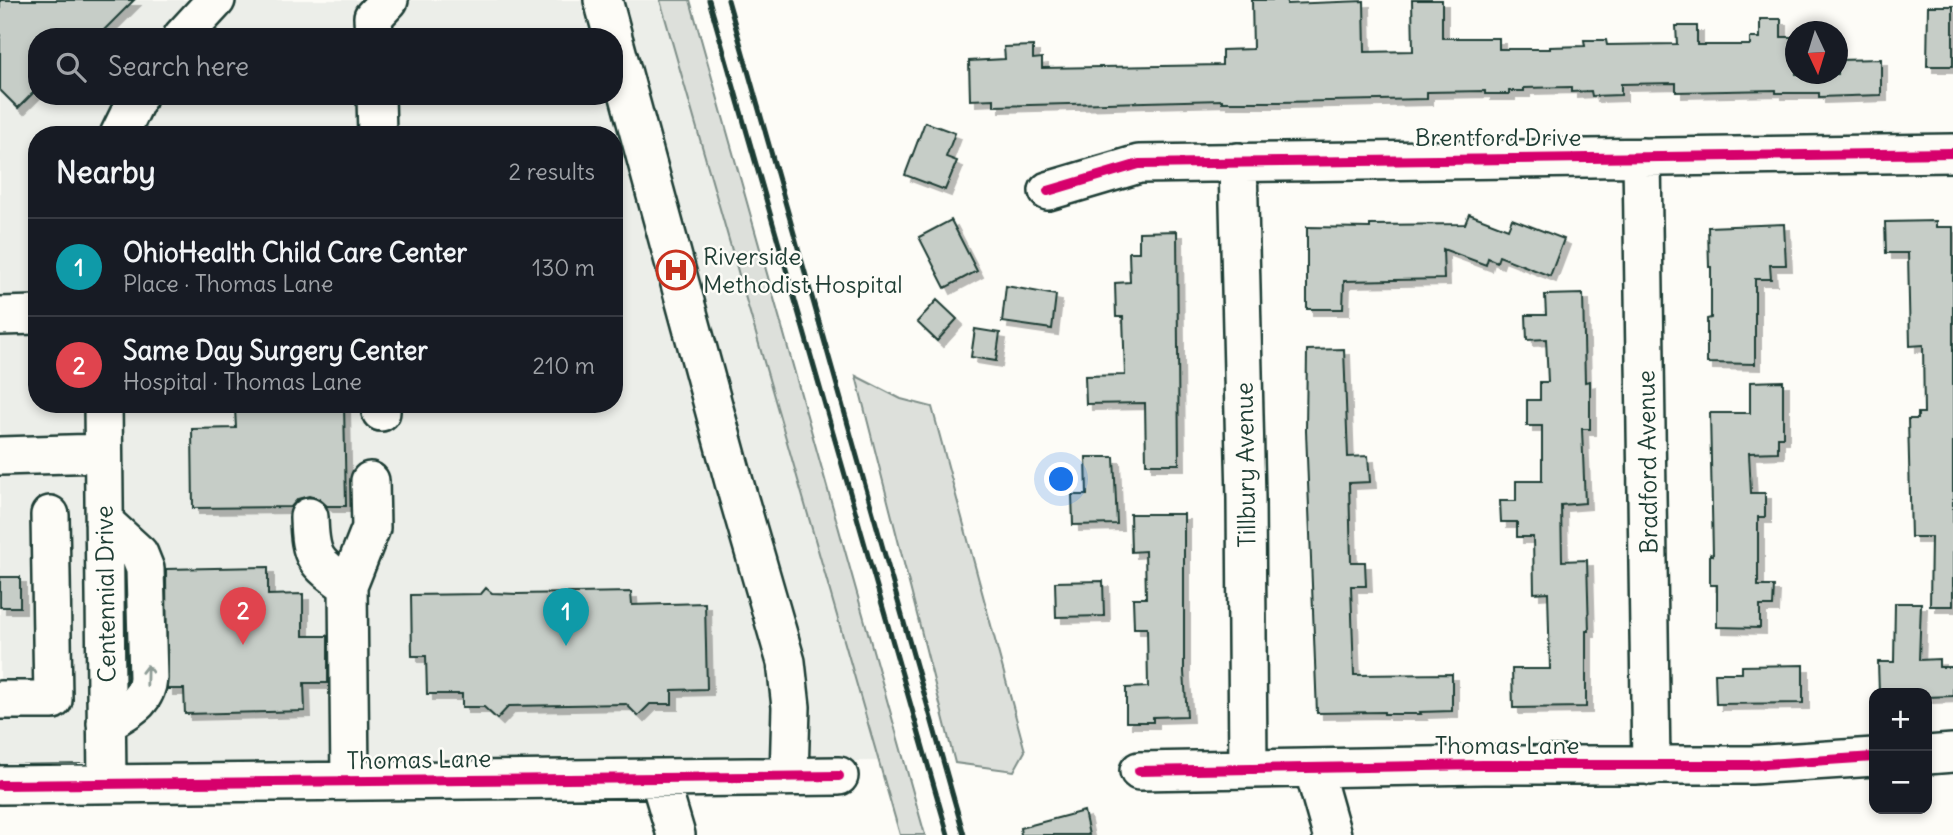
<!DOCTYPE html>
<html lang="en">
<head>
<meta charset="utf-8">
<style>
  :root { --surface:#171b24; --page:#20242c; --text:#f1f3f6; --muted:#9ea1a6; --line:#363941; --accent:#ea580c }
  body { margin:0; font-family:Delius,sans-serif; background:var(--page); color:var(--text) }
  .controls { position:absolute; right:21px; bottom:21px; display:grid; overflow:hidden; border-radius:14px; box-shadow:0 4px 10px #0003 }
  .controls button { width:63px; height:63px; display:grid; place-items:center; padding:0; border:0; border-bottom:2px solid var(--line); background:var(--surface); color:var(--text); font:35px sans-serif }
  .compass { position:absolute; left:1785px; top:21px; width:63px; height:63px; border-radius:50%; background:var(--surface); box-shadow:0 4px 10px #0003; rotate:176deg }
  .you { position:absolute; left:1062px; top:480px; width:24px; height:24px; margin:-18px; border:5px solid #fff; border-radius:50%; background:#1a73e8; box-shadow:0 0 0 10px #1a73e833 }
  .badge { display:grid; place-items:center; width:46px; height:46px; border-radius:50%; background:var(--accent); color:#fff; font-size:23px; font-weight:700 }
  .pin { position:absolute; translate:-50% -58px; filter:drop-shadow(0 2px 4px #0008) }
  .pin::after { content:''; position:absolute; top:37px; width:24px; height:21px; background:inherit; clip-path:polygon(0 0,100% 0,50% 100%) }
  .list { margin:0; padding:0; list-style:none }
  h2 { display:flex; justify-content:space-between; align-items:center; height:91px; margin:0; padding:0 28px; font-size:30px }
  h2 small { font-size:23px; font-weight:400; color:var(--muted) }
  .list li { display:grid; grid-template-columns:46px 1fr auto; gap:21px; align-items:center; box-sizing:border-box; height:98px; padding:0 28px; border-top:2px solid var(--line) }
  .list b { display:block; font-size:26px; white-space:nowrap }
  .list p { margin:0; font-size:23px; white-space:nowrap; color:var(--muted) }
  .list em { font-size:23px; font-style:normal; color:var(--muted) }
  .icon { flex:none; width:38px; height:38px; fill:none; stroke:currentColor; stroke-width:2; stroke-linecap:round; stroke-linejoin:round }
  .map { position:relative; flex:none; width:1953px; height:835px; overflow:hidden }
  .search { position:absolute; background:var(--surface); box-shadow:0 4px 10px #0003; left:28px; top:28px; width:595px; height:77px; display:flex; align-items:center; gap:18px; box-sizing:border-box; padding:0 24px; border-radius:28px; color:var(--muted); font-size:26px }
  .panel { position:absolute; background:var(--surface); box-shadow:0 4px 10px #0003; left:28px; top:126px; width:595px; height:287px; border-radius:28px }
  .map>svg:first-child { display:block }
  .built { fill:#eceee9; fill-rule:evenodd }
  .green { fill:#dde0db; stroke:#7e8e88; stroke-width:2 }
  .building { fill:#c6cdc7; stroke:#1f3d34; stroke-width:2; filter:url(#shadow) }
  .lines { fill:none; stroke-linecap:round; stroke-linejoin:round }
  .minor-casing { stroke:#1f3d34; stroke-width:42 }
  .minor { stroke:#fdfcf7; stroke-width:37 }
  .rail { stroke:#1f3d34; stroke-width:5 }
  .cycleway-casing { stroke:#fdfcf7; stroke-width:15 }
  .cycleway { stroke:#d6006c; stroke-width:10 }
  .oneway { stroke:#8e9c96 }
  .labels { text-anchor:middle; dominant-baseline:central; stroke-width:5; stroke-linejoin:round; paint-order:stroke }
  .street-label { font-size:24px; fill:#1f3d34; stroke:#fdfcf7 }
  .poi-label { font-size:24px; fill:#1f3d34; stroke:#fdfcf7; text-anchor:start }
</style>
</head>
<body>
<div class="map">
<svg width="1953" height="835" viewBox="0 0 1953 835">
  <defs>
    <filter id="shadow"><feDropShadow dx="6" dy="6" stdDeviation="0" flood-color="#0004"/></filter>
  </defs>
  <rect width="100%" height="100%" fill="#fdfcf7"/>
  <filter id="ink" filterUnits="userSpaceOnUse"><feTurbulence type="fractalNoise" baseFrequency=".0143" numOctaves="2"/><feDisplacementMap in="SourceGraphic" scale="14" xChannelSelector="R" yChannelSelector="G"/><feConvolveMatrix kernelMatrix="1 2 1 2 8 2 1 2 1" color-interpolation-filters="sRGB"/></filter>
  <g filter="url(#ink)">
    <path class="built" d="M0 0H660L880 761 0 765ZM37 37H614V96H37ZM37 135H614V404H37Z"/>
    <path class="green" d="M660 0H690L925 835H900Z
      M856 376 901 399 932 407 1025 751 1014 771 955 763Z"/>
    <path class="building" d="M0 0H134L97 37H37V89L18 108 0 90Z
      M1252 0H1287V4L1364 1 1365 52 1413 51 1412 0H1442V38H1499V49H1550V47L1585 46 1584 40H1606L1607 45 1677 44 1676 26H1697V45H1750V38H1760V19H1781V37H1796V74H1838V60L1881 59V95L1819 97V93H1776V90L1676 92V83L1621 84V95L1592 96 1591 91 1571 92V87L1524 88V91H1509V94H1485V91L1427 92V99L1280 102H1222V100L994 106V99L970 100 969 61 1005 59 1004 47 1033 46V59L1042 58V68L1222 65V50L1253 49Z
      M1928 6H1953V66H1927Z
      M925 122 955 133 946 157 957 161 945 190 905 175Z
      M1469 214 1508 229 1512 219 1564 239 1550 276 1499 256 1497 262 1488 258 1486 265 1443 249 1444 279 1344 281 1343 309H1307V227L1370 228V225L1465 224Z
      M951 220 977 271 945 288 919 237Z
      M1936 221V227H1953V606H1930L1931 537H1911L1908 419H1918V413H1924L1923 345 1910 346 1908 253H1886L1885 222Z
      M1784 224 1786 265H1770L1771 279H1755V364L1707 363V319L1711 318V267H1709L1708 227Z
      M1177 231 1179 464H1146L1145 403 1086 404 1085 376 1125 375 1123 317H1116L1115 283 1130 282 1129 252H1139V232Z
      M1006 286 1056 295 1052 329 1002 322Z
      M1583 294 1585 382 1590 381V429H1582L1585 503 1561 505 1562 561 1587 560 1589 631H1586V707L1513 708 1512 669H1550L1548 592 1534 593 1533 537H1517V522H1501L1500 501H1516V481H1542V426H1527V400H1540V382H1548L1546 339 1527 340 1526 315H1546L1545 295Z
      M937 300 957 319 937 341 917 322Z
      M975 329 1000 333 996 361 971 357Z
      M1344 349 1348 457 1368 456 1370 482 1349 483 1351 562H1365L1366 586H1351L1354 675 1452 674V711L1420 712 1421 714H1384V712L1317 713 1306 431 1307 350Z
      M1783 381V437H1778V452L1749 453 1751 493H1765V517H1758V586H1774L1773 606H1760V628L1717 627V585H1710V554L1713 555 1710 413H1750V382Z
      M265 404H344L346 506H327L319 499 309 496 298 499 291 507 193 508 192 429 236 428 235 408H266Z
      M1086 457H1114L1117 524 1073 525 1072 495H1087Z
      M1130 514H1184V672L1187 716 1153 717V722H1126V688L1148 687 1147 628H1134L1133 598H1146L1145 551 1131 552Z
      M268 567V595L303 594V636H328V683H304L305 711 185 714 184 689H167L166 569Z
      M0 577H20V607H0Z
      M1103 581 1104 616 1056 617 1055 582Z
      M486 588 492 593 517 594 631 592 632 605 705 603 707 689 672 690V704H650L638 716 626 704 509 706 497 719 484 707H462V694H427L426 656H412L411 595 481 594Z
      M1895 603H1921L1919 660 1939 659V667H1953V696L1927 697V693H1879L1878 662H1894Z
      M1803 665V703L1716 704 1715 673H1742V666Z
      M1084 811 1089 835H1021L1020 828Z"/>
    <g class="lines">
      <defs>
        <path id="minor" d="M603 0 613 37
          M182 37 216 0
          M374 37 373 17 389 0
          M614 41 734 482 786 662 791 707 789 776
          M376 96 377 135
          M119 135 138 96
          M1642 157 1651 766
          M1238 162 1246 499 1248 769
          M1048 191 1139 164 1953 153
          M0 316 37 315
          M103 404 107 784
          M381 404V412
          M0 456 103 453
          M309 517C310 559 315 562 348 586
          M104 522 139 554 145 569 148 678C146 704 126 710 106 723
          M0 700H53L50 515
          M1927 755 1953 753
          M1313 768 1332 835
          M1139 771 1483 765H1751L1874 757
          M659 778 676 835
          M350 781 348 586 371 528 370 481
          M0 785 839 776"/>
      </defs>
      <use href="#minor" class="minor-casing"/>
      <use href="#minor" class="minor"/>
      <path class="rail" d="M709 0 948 835
        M728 0 964 835"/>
      <defs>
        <path id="cycleway" d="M1048 191 1139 164 1953 153
          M1139 771 1483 765H1751L1874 757
          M0 785 839 776"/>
      </defs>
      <use href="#cycleway" class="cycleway-casing"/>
      <use href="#cycleway" class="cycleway"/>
    </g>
    <defs><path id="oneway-shaft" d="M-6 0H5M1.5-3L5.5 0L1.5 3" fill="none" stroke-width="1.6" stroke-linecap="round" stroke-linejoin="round" transform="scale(1.75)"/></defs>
    <use class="oneway" href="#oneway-shaft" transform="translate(147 675) rotate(-89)"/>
  </g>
  <defs>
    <symbol id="hospital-ring" viewBox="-11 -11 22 22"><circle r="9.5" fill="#fdfcf7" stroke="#c8321e" stroke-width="1.5"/><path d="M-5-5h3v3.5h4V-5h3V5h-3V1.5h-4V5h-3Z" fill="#c8321e"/></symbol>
  </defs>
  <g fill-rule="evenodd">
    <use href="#hospital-ring" x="654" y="248" width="44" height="44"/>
  </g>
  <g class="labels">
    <g class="street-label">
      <text x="1498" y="137">Brentford Drive</text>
      <text transform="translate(1647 462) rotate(-91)">Bradford Avenue</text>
      <text transform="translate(1245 465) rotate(-91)">Tillbury Avenue</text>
      <text transform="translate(105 594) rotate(-91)">Centennial Drive</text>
      <text x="1507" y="745">Thomas Lane</text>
      <text transform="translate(419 759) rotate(-1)">Thomas Lane</text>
    </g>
    <g class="poi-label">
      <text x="703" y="256">Riverside<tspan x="703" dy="28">Methodist Hospital</tspan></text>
    </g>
  </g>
</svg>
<div class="controls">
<button>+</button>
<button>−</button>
</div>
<svg class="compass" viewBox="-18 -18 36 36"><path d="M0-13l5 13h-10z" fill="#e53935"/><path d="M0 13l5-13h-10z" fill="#9ea1a6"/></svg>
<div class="you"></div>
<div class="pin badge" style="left:566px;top:646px;background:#0f9aa8">1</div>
<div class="pin badge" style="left:243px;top:645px;background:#e0444e">2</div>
<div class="search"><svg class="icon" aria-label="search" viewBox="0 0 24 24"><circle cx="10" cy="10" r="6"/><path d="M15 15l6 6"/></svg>Search here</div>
<section class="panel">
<h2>Nearby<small>2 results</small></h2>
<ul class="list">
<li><span class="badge" style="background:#0f9aa8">1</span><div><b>OhioHealth Child Care Center</b><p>Place · Thomas Lane</p></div><em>130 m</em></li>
<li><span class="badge" style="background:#e0444e">2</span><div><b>Same Day Surgery Center</b><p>Hospital · Thomas Lane</p></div><em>210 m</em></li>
</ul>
</section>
</div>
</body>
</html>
